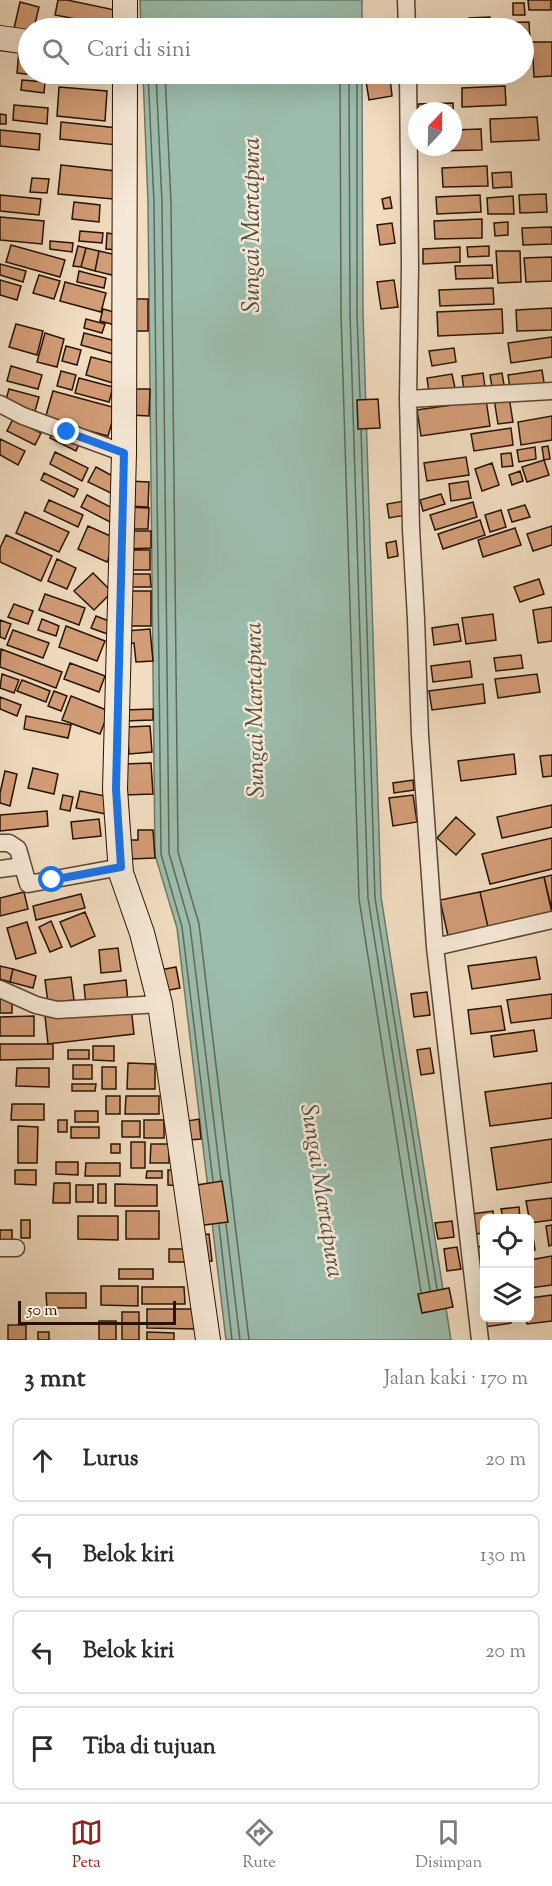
<!DOCTYPE html>
<html lang="id">
<head>
<meta charset="utf-8">
<style>
  :root { --surface:#fff; --page:#f2f2f3; --text:#2b2b33; --muted:#7c7c81; --line:#e1e1e2; --accent:#8f2418 }
  body { margin:0; font-family:"Sorts Mill Goudy",serif; background:var(--page); color:var(--text) }
  .controls { position:absolute; right:18px; bottom:18px; display:grid; overflow:hidden; border-radius:9px; box-shadow:0 6px 24px #0002 }
  .controls button { width:54px; height:54px; display:grid; place-items:center; padding:0; border:0; border-bottom:2px solid var(--line); background:var(--surface); color:var(--text); font:30px sans-serif }
  .compass { position:absolute; left:408px; top:102px; width:54px; height:54px; border-radius:50%; background:var(--surface); box-shadow:0 6px 24px #0002; rotate:22deg }
  .scale { position:absolute; left:18px; bottom:15px; width:158px; box-sizing:border-box; padding-left:6px; border:3px solid #271301; border-top:0; font-size:16px; line-height:21px; white-space:nowrap; color:#271301; -webkit-text-stroke:4px #f7e9d7; paint-order:stroke }
  .stop { position:absolute; width:18px; height:18px; margin:-14px; border:4px solid #1a73e8; border-radius:50%; background:#fff }
  .stop.end { background:#1a73e8; border-color:#fff; box-shadow:0 2px 6px #0008 }
  .list { margin:0; padding:0; list-style:none }
  h2 { display:flex; justify-content:space-between; align-items:center; height:78px; margin:0; padding:0 24px; font-size:26px }
  h2 small { font-size:20px; font-weight:400; color:var(--muted) }
  .list li { display:grid; grid-template-columns:39px 1fr auto; gap:18px; align-items:center; box-sizing:border-box; height:84px; margin:0 12px 12px; padding:0 12px; border:2px solid var(--line); border-radius:9px }
  .list b { display:block; font-size:22px; white-space:nowrap }
  .list em { font-size:20px; font-style:normal; color:var(--muted) }
  .icon { flex:none; width:33px; height:33px; fill:none; stroke:currentColor; stroke-width:2; stroke-linecap:round; stroke-linejoin:round }
  .map { position:relative; flex:none; width:552px; height:1340px; overflow:hidden }
  .search { position:absolute; background:var(--surface); box-shadow:0 6px 24px #0002; left:18px; right:18px; top:18px; height:66px; display:flex; align-items:center; gap:15px; box-sizing:border-box; padding:0 21px; border-radius:33px; color:var(--muted); font-size:22px }
  .sheet { height:462px; background:var(--surface) }
  nav { display:flex; justify-content:space-around; align-items:center; box-sizing:border-box; height:84px; border-top:2px solid var(--line); background:var(--surface); font-size:16px; color:var(--muted) }
  nav a { display:grid; justify-items:center; gap:3px }
  nav .on { color:var(--accent) }
  .map>svg:first-child { display:block }
  .water { fill:#9cbdad; stroke:#6d7968; stroke-width:1.5 }
  .lines { fill:none; stroke-linecap:round; stroke-linejoin:round }
  .shore { stroke:#626857; stroke-width:1.5 }
  .building { fill:#d39d77; stroke:#271301; stroke-width:1.5 }
  .street-casing { stroke:#5a4631; stroke-width:19 }
  .secondary-casing { stroke:#271301; stroke-width:26 }
  .street { stroke:#f7e9d7; stroke-width:16 }
  .secondary { stroke:#f7e9d7; stroke-width:24 }
  .route { stroke:#1a73e8; stroke-width:8 }
  .labels { text-anchor:middle; dominant-baseline:central; stroke-width:5; stroke-linejoin:round; paint-order:stroke }
  .water-label { font-size:24px; font-style:italic; fill:#504e3d; stroke:#f7e9d7 }
</style>
</head>
<body>
<div class="map">
<svg width="552" height="1340" viewBox="0 0 552 1340">
  <rect width="100%" height="100%" fill="#f2ddc1"/>
  <filter id="stains"><feTurbulence type="fractalNoise" baseFrequency=".00333" numOctaves="4"/><feColorMatrix values="0 0 0 0 .2 0 0 0 0 .09 0 0 0 0 .02 0 0 0 .5 -.17"/></filter>
  <radialGradient id="worn" r=".72"><stop offset=".6" stop-color="#630" stop-opacity="0"/><stop offset="1" stop-color="#630" stop-opacity=".3"/></radialGradient>
  <path class="water" d="M140 0H362V28H141Z
    M143 74H362L363 313 381 897 451 1340H226L177 928 155 855 148 203Z"/>
  <g class="lines">
    <path class="shore" d="M148 74 154 203 161 854 182 927 213 1181
      M156 74 162 203 169 853 190 926 221 1180
      M165 74 171 203 178 852 199 924 249 1340
      M340 74 341 314 359 899 421 1292
      M349 74 350 313 368 898 430 1290
      M357 74V313L360 398
      M361 430 375 898 437 1289
      M226 1224 240 1340
      M219 1225 232 1340"/>
  </g>
  <path class="building" d="M58 0H67L115 10 112 26 55 15Z
    M528 0H551V10H529Z
    M20 2 39 7 34 28H28V36L13 33Z
    M513 3H524L525 15H513Z
    M490 17 491 28H469V18Z
    M44 20 84 28H43Z
    M529 22 530 42 524 43V28H495V23Z
    M532 42H552V76L534 77Z
    M19 50 28 51V74H45V76L17 73Z
    M54 74H111L110 82 54 77Z
    M390 78 392 96 369 100 366 81Z
    M22 80 45 82 44 93 21 90Z
    M505 86 506 105 462 107V88Z
    M59 87 107 91 105 121 57 116Z
    M453 103 454 127 453 111H418V104Z
    M14 105 48 108 47 124 13 120Z
    M0 114 6 115V124H0Z
    M537 117 539 140 491 142 490 119Z
    M61 122 118 128 117 145 60 139Z
    M481 129 482 150 434 151V147H453V130Z
    M0 130 40 134 39 150 0 146Z
    M61 165 116 171 113 199 58 194Z
    M487 166 488 186 443 187 442 168Z
    M511 172 512 187 493 188 492 173Z
    M32 178 49 179 47 193 30 192Z
    M546 194 547 212 520 213 519 195Z
    M0 195 41 199 39 215 0 211Z
    M480 195 481 212 437 214 436 197Z
    M513 196 514 214H488L487 198Z
    M390 197 392 208 384 209 382 199Z
    M74 202 100 205 99 222 72 219Z
    M0 217 44 221 42 244 0 240Z
    M482 219V238L435 239 434 221Z
    M508 222V235L495 236 494 223Z
    M392 223 395 243 380 245 377 225Z
    M552 227V244L523 245 522 228Z
    M80 231 103 233 102 243 79 241Z
    M107 233 120 235 119 250 106 249Z
    M50 241 73 243 72 252 50 249Z
    M11 245 65 260 60 277 6 262Z
    M78 246 86 248 81 267 73 266Z
    M489 246V256L468 257 467 247Z
    M460 247V262L423 264V249Z
    M86 248 99 251 95 271 81 267Z
    M99 251 121 256 116 276 95 271Z
    M496 251H520L521 282 498 283Z
    M552 257V281L526 282 524 258Z
    M0 264 26 271 23 282 0 275Z
    M492 265 493 278 456 279 455 266Z
    M79 271 106 278 104 288 77 282Z
    M39 275 60 281 54 299 33 293Z
    M0 280 21 286 17 300 0 295Z
    M394 280 398 307 381 309 377 282Z
    M65 282 106 293 101 312 60 301Z
    M493 288 494 304 440 306 439 290Z
    M135 299H148V331H135Z
    M552 308V330L517 331 516 310Z
    M103 309 118 313 115 325 100 321Z
    M502 309 503 333 438 336 437 312Z
    M86 319 105 324 102 333 84 328Z
    M16 324 43 331 37 355 9 347Z
    M45 333 64 339 57 367 37 362Z
    M84 333 116 341 113 354 81 345Z
    M552 337V357L511 363 508 343Z
    M66 346 81 350 77 365 62 361Z
    M454 348 456 362 432 366 429 351Z
    M91 357 118 364 113 383 86 375Z
    M11 366 42 375 38 389 7 381Z
    M542 370 544 383 510 388 508 375Z
    M61 371 76 375 72 390 57 386Z
    M483 373 485 387 464 390 462 376Z
    M502 373 504 385 492 387 490 375Z
    M452 374 455 388 429 392 427 378Z
    M79 378 113 387 109 402 75 393Z
    M9 389 39 397 35 411 5 403Z
    M131 389H150L149 416 130 415Z
    M53 391 116 408 108 436 45 419Z
    M509 397 513 422 498 424 494 399Z
    M378 399 380 428 358 429 357 400Z
    M486 400 490 426 421 436 417 410Z
    M552 416V440L521 445 518 422Z
    M13 419 41 433 35 445 7 431Z
    M511 428 513 445 474 451 471 434Z
    M54 430 80 442 76 451 50 438Z
    M0 439 25 451 18 465 0 455Z
    M548 446 550 459 544 460 542 447Z
    M535 447 536 459 519 462 517 450Z
    M55 452 88 468 82 481 50 464Z
    M511 453 513 466 502 467 501 454Z
    M466 457 469 475 427 481 424 463Z
    M544 460 549 475 527 482 522 467Z
    M492 463 499 485 482 491 475 469Z
    M96 467 122 481 115 495 88 482Z
    M520 471 523 481 512 485 509 475Z
    M44 473 78 489 74 497 41 480Z
    M127 481 149 482 148 507 126 506Z
    M468 481 471 498 451 501 449 484Z
    M441 494 445 504 423 511 420 500Z
    M87 495 118 511 112 523 81 507Z
    M49 500 83 515 78 527 44 511Z
    M404 501 406 515 389 518 387 504Z
    M473 502 477 517 435 530 430 515Z
    M525 505 530 517 512 522 508 510Z
    M126 507 149 508 148 529H126Z
    M501 510 506 527 490 532 485 515Z
    M25 512 69 532 59 552 16 533Z
    M480 520 485 535 443 549 438 534Z
    M88 526 117 539 107 562 78 549Z
    M552 526V545L533 551 527 534Z
    M515 528 521 545 483 557 478 540Z
    M125 531H151V548L125 549Z
    M6 535 52 556 41 581 0 562V548Z
    M396 541 398 556 388 558 386 543Z
    M128 550H150V570H128Z
    M57 559 76 568 67 589 48 581Z
    M93 573 112 592 94 610 74 591Z
    M129 574H150L151 587H129Z
    M539 579 544 594 520 602 514 587Z
    M123 591H151V626H124Z
    M45 594 85 608 79 625 39 610Z
    M14 604 33 611 28 624 8 617Z
    M552 607V641L538 643 533 610Z
    M493 614 496 640 466 644 462 618Z
    M96 616 114 623 110 635 91 628Z
    M42 619 59 626 56 636 38 630Z
    M0 620 11 624 5 639 0 637Z
    M458 624 461 641 434 645 432 628Z
    M66 626 105 641 97 661 59 647Z
    M150 629 153 661 136 662 134 643 127 644 126 631Z
    M13 630 49 643 43 658 7 645Z
    M1 649 62 672 56 688 0 667Z
    M521 655 523 668 496 671 494 658Z
    M470 661 472 677 433 682 431 666Z
    M70 663 105 676 99 692 64 679Z
    M2 674 19 680 14 693 0 688Z
    M537 674 540 692 498 698 495 679Z
    M22 680 50 691 46 702 17 691Z
    M483 684 485 703 432 710 429 691Z
    M54 691 67 696 61 711 48 706Z
    M71 696 109 711 100 734 62 720Z
    M0 697 21 705 17 716 0 709Z
    M153 709V720L124 721V710Z
    M26 716 71 725 68 738 24 729Z
    M150 726 152 752 129 754 127 727Z
    M514 754 516 774 461 781 458 761Z
    M552 755V776L543 777 540 756Z
    M151 763 153 794 124 795 123 764Z
    M33 768 58 774 54 794 28 788Z
    M5 771 17 774 10 806 0 803V793Z
    M413 780 414 790 394 793 393 783Z
    M80 791 110 797 106 814 76 808Z
    M63 795 73 797 70 811 60 809Z
    M413 795 417 822 393 826 389 798Z
    M552 805V827L502 838 497 817Z
    M47 811 48 826 0 831V815Z
    M456 817 475 834 456 855 437 838Z
    M99 819 101 836 73 839 71 822Z
    M138 830H153L155 858 130 859 128 840H138Z
    M552 838V869L490 884 482 854Z
    M552 875V910L544 877Z
    M544 877 552 913 488 927 480 892Z
    M24 892 28 909 0 916V898Z
    M480 892 488 927 448 936 440 900Z
    M81 894 85 908 36 920 33 906Z
    M85 912 95 936 71 947 60 922Z
    M51 921 62 947 50 952 39 927Z
    M27 922 36 953 16 959 7 928Z
    M118 948 121 971 101 973 99 950Z
    M536 957 540 979 472 989 468 966Z
    M0 966 13 969 10 982 0 979Z
    M176 967 180 988 159 992 155 971Z
    M13 969 36 976 33 988 10 982Z
    M71 977 74 1000 48 1003 45 980Z
    M126 980 128 1002 86 1006 84 985Z
    M427 992 430 1015 414 1017 411 994Z
    M552 994V1018L511 1023 507 1000Z
    M0 997H12V1013H0Z
    M501 1006 505 1030 471 1034 468 1010Z
    M131 1007 134 1034 48 1044 45 1016Z
    M34 1016V1036H0V1017Z
    M534 1030 537 1051 494 1057 491 1036Z
    M0 1044H53V1059L0 1060Z
    M93 1046H114V1061L93 1060Z
    M430 1048 434 1073 421 1075 417 1050Z
    M68 1050H89V1059H68Z
    M128 1063 155 1064V1089H127Z
    M73 1065H92V1079H73Z
    M102 1067H116V1089H102Z
    M17 1068H49V1087L16 1086Z
    M552 1083V1118L490 1126 485 1092Z
    M72 1084H96L95 1091H72Z
    M106 1096H120V1114H106Z
    M126 1096H159V1114H125Z
    M12 1104H44V1120H11Z
    M75 1111H98V1122H75Z
    M199 1119 201 1139 189 1140 187 1121Z
    M58 1120H67V1132H58Z
    M144 1120H164V1138H144Z
    M122 1121H140V1137H122Z
    M18 1126 38 1127 37 1163H18Z
    M71 1127H99V1138H71Z
    M552 1139V1182L497 1190 491 1148Z
    M131 1142H145V1168H131Z
    M111 1144H120V1153H111Z
    M151 1144H169V1163H150Z
    M56 1162H78V1175L56 1174Z
    M86 1163H120V1176H85Z
    M15 1170H36V1185L15 1184Z
    M168 1170H184V1186L168 1185Z
    M147 1171H162V1178H146Z
    M222 1181 228 1222 197 1226V1185Z
    M54 1183H70V1203H53Z
    M98 1184H106V1203H98Z
    M115 1184 157 1185V1206H115Z
    M76 1185H93V1202H76Z
    M552 1198V1220L530 1223 526 1201Z
    M519 1207 520 1218H503L501 1209Z
    M126 1211H159V1239H126Z
    M493 1211 494 1218H484V1233L475 1234 472 1214Z
    M78 1216H118V1240L78 1239Z
    M21 1220H30V1238H21Z
    M452 1221 454 1237 438 1239 435 1223Z
    M552 1225V1245L549 1246 546 1226Z
    M0 1230H12V1240H0Z
    M530 1230H532L535 1250H530Z
    M209 1234 212 1261 203 1262 200 1235Z
    M484 1246V1263H479L477 1247Z
    M457 1247 461 1269 447 1271 444 1249Z
    M169 1249H190V1262H169Z
    M552 1256V1285L530 1288V1260Z
    M119 1269H153V1279H119Z
    M101 1286H138V1306L101 1305Z
    M142 1287H184L185 1304H142Z
    M449 1288 453 1307 422 1313 418 1294Z
    M46 1293H86V1308H47Z
    M552 1295V1321L527 1324 526 1318H530V1298Z
    M147 1309H194V1329L147 1328Z
    M122 1312H139V1340H122Z
    M484 1318H510L511 1323 485 1327Z
    M99 1321H116V1340H99Z
    M8 1325H26V1340H8Z
    M38 1332H49V1340H38Z
    M147 1332 174 1333V1340H147Z"/>
  <g class="lines">
    <defs>
      <path id="street" d="M406 0 407 28
        M408 74 410 266 408 399 411 529 416 619 420 735 435 947 480 1340
        M408 399 552 391
        M0 404 23 416 124 453
        M0 843H9L18 849 28 884 121 867
        M0 869 22 866
        M435 947 552 920
        M0 989 36 1005 57 1010 160 1004
        M0 1248H16"/>
      <path id="secondary" d="M125 28V0
        M0 38 28 42
        M125 74 124 453 115 789 121 873 142 933 160 1004 208 1340"/>
    </defs>
    <use href="#street" class="street-casing"/>
    <use href="#secondary" class="secondary-casing"/>
    <use href="#street" class="street"/>
    <use href="#secondary" class="secondary"/>
  </g>
  <g class="lines">
    <path class="route" d="M52 880 121 867 116 789 124 453 67 432"/>
  </g>
  <g class="labels">
    <g class="water-label">
      <text transform="translate(253 225) rotate(-90)">Sungai Martapura</text>
      <text transform="translate(256 710) rotate(-91)">Sungai Martapura</text>
      <text transform="translate(321 1191) rotate(81)">Sungai Martapura</text>
    </g>
  </g>
  <rect width="100%" height="100%" filter="url(#stains)"/>
  <rect width="100%" height="100%" fill="url(#worn)"/>
</svg>
<div class="controls">
<button><svg class="icon" aria-label="locate" viewBox="0 0 24 24"><circle cx="12" cy="12" r="6"/><path d="M12 2v4M12 18v4M2 12h4M18 12h4"/></svg></button>
<button><svg class="icon" aria-label="layers" viewBox="0 0 24 24"><path d="M12 4l9 5-9 5-9-5zM3 14l9 5 9-5"/></svg></button>
</div>
<svg class="compass" viewBox="-18 -18 36 36"><path d="M0-13l5 13h-10z" fill="#e53935"/><path d="M0 13l5-13h-10z" fill="#7c7c81"/></svg>
<div class="scale">50 m</div>
<div class="stop" style="left:52px;top:880px"></div>
<div class="stop end" style="left:67px;top:432px"></div>
<div class="search"><svg class="icon" aria-label="search" viewBox="0 0 24 24"><circle cx="10" cy="10" r="6"/><path d="M15 15l6 6"/></svg>Cari di sini</div>
</div>
<section class="sheet">
<h2>3 mnt<small>Jalan kaki · 170 m</small></h2>
<ul class="list">
<li><svg class="icon" aria-label="ahead" viewBox="0 0 24 24"><path d="M12 20V5M6 11l6-6 6 6"/></svg><div><b>Lurus</b></div><em>20 m</em></li>
<li><svg class="icon" aria-label="left" viewBox="0 0 24 24"><path d="M17 20v-9H6M10 6l-5 5 5 5"/></svg><div><b>Belok kiri</b></div><em>130 m</em></li>
<li><svg class="icon" aria-label="left" viewBox="0 0 24 24"><path d="M17 20v-9H6M10 6l-5 5 5 5"/></svg><div><b>Belok kiri</b></div><em>20 m</em></li>
<li><svg class="icon" aria-label="arrive" viewBox="0 0 24 24"><path d="M6 21V4h12l-3 4 3 4H6"/></svg><div><b>Tiba di tujuan</b></div></li>
</ul>
</section>
<nav>
<a class="on"><svg class="icon" aria-label="map" viewBox="0 0 24 24"><path d="M3 6l6-2 6 2 6-2v14l-6 2-6-2-6 2zM9 4v14M15 6v14"/></svg>Peta</a>
<a><svg class="icon" aria-label="directions" viewBox="0 0 24 24"><path d="M12 3l9 9-9 9-9-9zM9 14v-3h6M13 9l2 2-2 2"/></svg>Rute</a>
<a><svg class="icon" aria-label="saved" viewBox="0 0 24 24"><path d="M7 4h10v16l-5-4-5 4z"/></svg>Disimpan</a>
</nav>
</body>
</html>
